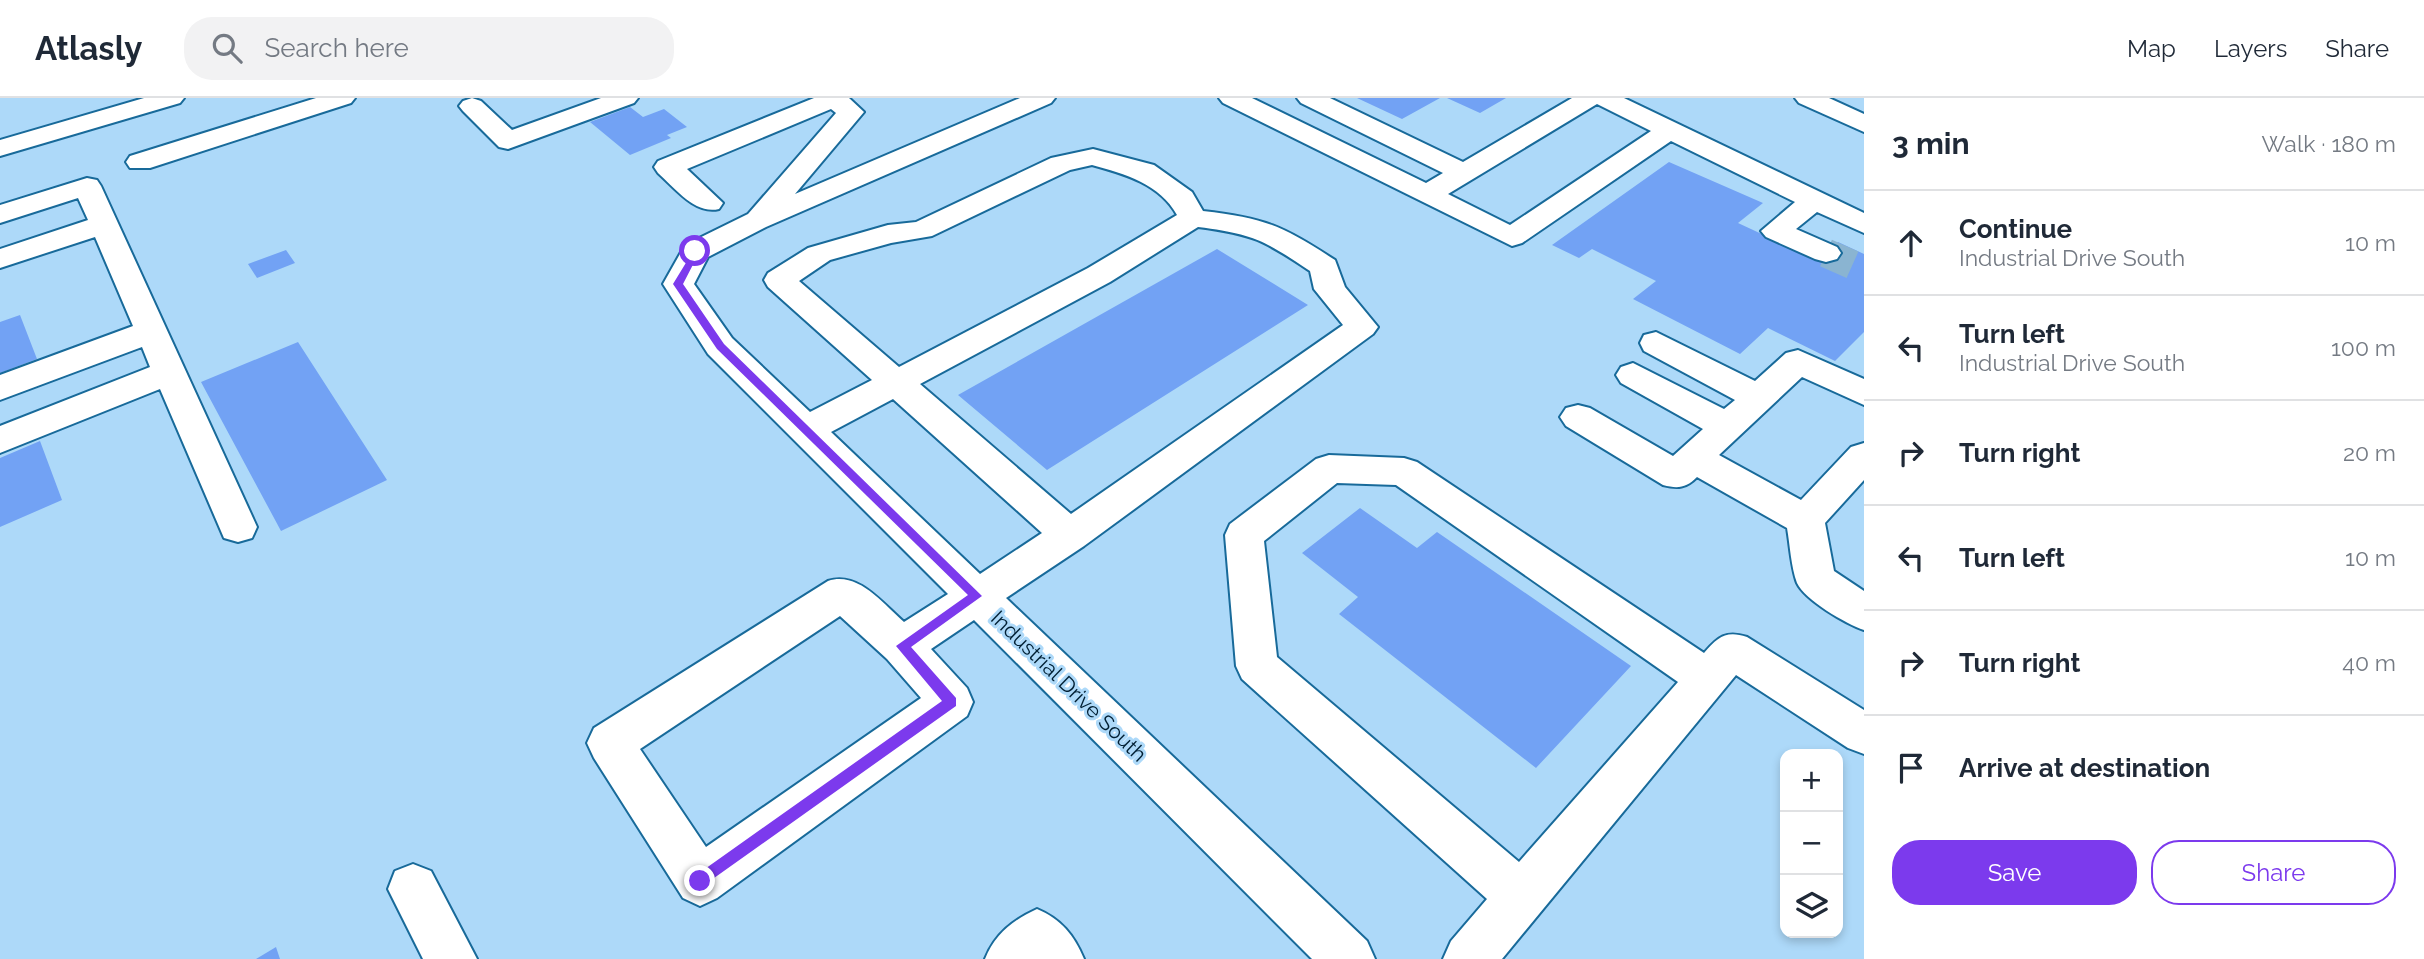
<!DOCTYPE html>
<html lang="en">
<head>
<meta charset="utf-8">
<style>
  :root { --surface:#fff; --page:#f2f2f3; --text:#1f2937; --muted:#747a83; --line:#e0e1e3; --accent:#7c3aed }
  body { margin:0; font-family:Raleway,sans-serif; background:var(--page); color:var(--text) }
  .controls { position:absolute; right:21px; bottom:21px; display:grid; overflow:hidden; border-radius:14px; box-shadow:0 4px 10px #0003 }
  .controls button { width:63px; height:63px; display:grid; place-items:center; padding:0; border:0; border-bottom:2px solid var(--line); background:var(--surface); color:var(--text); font:35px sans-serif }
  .stop { position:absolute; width:21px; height:21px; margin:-16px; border:5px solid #7c3aed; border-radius:50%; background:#fff }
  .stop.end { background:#7c3aed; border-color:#fff; box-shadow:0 2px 7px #0008 }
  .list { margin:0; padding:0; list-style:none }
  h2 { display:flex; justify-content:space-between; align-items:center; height:91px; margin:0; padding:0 28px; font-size:30px }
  h2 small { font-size:23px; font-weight:400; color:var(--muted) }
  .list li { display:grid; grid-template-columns:46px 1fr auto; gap:21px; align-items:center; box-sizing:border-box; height:105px; padding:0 28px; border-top:2px solid var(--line) }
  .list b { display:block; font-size:26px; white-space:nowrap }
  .list p { margin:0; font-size:23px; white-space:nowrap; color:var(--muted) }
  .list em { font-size:23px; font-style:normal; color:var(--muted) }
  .actions { display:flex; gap:14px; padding:21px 28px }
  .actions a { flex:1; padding:16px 0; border:2px solid var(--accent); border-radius:28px; text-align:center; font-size:24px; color:var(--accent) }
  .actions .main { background:var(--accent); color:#fff }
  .icon { flex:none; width:38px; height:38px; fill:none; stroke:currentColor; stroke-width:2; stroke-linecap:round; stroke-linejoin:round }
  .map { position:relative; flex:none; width:1864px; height:861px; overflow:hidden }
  header { display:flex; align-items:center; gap:42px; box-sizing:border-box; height:98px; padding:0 35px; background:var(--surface); border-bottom:2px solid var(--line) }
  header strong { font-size:33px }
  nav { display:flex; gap:38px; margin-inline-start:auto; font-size:24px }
  .search { width:490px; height:63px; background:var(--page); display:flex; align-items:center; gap:18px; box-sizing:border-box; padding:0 24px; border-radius:28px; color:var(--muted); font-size:26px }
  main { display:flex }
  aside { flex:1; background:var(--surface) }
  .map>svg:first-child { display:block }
  .building { fill:#72a2f4 }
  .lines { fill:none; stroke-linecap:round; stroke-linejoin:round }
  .minor-tunnel { stroke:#8ab4d1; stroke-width:29; stroke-dasharray:29 14; stroke-linecap:butt }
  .minor-casing { stroke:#186a9a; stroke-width:4 }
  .highway-casing { stroke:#186a9a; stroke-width:4 }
  .minor { fill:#fff; fill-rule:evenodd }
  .highway { fill:#fff; fill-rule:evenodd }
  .route { fill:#7c3aed }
  .labels { text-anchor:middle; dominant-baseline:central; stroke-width:6; stroke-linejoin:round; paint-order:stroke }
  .street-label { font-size:21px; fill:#001f33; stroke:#add9f9 }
</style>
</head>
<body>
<header>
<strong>Atlasly</strong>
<div class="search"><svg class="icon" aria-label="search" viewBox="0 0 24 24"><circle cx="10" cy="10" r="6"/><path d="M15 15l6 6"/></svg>Search here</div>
<nav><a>Map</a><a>Layers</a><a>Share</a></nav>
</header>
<main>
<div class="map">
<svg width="1864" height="861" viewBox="0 0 1864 861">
  <rect width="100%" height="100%" fill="#add9f9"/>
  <path class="building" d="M1357 0H1440L1402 21Z
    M1447 0H1506L1480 15Z
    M630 9 643 19 664 11 687 29 667 37 671 40 630 57 590 24Z
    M1669 64 1763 105 1738 125 1818 162 1838 144 1864 156V234L1835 263 1768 230 1740 256 1633 201 1656 183 1592 151 1579 160 1552 147Z
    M1217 151 1308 207 1047 372 958 297Z
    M286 152 295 165 257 180 248 166Z
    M20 217 37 261 0 275V224Z
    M298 244 387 382 281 433 201 284Z
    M40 343 62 402 0 429V360Z
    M1360 410 1417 450 1437 434 1631 568 1536 670 1339 516 1358 499 1302 455Z
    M276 849 280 861H256Z"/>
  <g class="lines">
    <path class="minor-tunnel" d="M1826 155 1864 172"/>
    <defs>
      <path id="minor" d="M144 0H184L180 5 0 58V42Z
        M316 0H355L351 5 150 70H130L126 64 130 58Z
        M472 0 481 3 512 32 601 0H638L634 5 508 51 499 49 463 13 459 8 463 3Z
        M814 0H849L864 14 795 96 1020 0H1055L1051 5 766 129 708 159 694 186 732 240 810 314 872 282 768 189 764 182 768 175 808 150 888 127 916 124 1051 60 1093 51 1154 67 1192 94 1203 113C1266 120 1282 128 1335 162L1345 189 1378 229 1373 236 1084 448 1006 500 1367 843 1375 861H1312L974 522 931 551 967 590 973 604 967 618 717 800 700 808 683 800 594 660 587 645 594 630 828 483C858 473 882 505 904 524L948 496 708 256 663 186 685 147 748 116 836 15 831 11 687 71 723 105 719 111C695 117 675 90 658 75L654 69 658 63ZM1092 67C1125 76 1160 86 1177 117L1088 170 899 269 799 183 830 162 891 145 932 138 1070 72ZM1198 129C1253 136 1264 142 1310 173L1314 191 1343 227 1071 416 920 286 1110 184ZM893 301 1042 435 980 476 831 334ZM840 518 887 561 921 600 706 749 640 651Z
        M1219 0H1252L1426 85 1443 75 1301 5 1297 0H1330L1463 64 1572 0H1624L1864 115V135L1817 114 1796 131 1837 149 1841 155 1837 161 1826 164 1815 161 1766 139 1761 133 1795 104 1671 43 1522 145 1512 148 1223 5ZM1597 6 1651 33 1510 127 1448 96Z
        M87 80 97 82 101 88 257 429 252 440 238 444 224 440 160 291 0 355V328L150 269 142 249 0 302V277L133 228 95 139 0 170V151L88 122 78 100 0 125V107Z
        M1656 234 1755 283 1786 255 1798 252 1864 281V307L1802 279 1719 357 1801 402 1851 349 1864 345V382L1825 425 1834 473 1864 493V532C1846 526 1805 502 1797 485 1791 469 1790 447 1787 430L1697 379C1686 390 1678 391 1663 387L1566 328 1560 319 1566 310 1578 307 1590 310 1673 358 1703 331 1621 285 1616 277 1621 269 1633 265 1724 311 1735 302 1644 253 1640 245 1644 237Z
        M1329 357 1404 360 1417 364 1704 555C1718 539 1726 532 1747 539L1864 612V656L1848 650 1736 577 1502 861H1443L1451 843 1487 801 1242 581 1236 568 1225 437 1230 426 1316 361ZM1337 385 1396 387 1678 584 1519 764 1277 559 1264 443Z
        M413 766 431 773 477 861H423L388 791 395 773Z
        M1037 811C1061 821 1074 837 1084 861H985C995 836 1013 822 1037 811Z"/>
      <path id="highway" d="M1795 0H1829L1864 16V34L1799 5Z"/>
    </defs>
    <use href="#minor" class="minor-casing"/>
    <use href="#highway" class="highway-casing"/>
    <use href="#minor" class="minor"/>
    <use href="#highway" class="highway"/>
  </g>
  <path class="route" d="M695 150 700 153 683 186 724 246 982 498 911 549 956 600V608L700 790 693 783 695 778 942 603 896 548 968 497 717 251 673 186Z"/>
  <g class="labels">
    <g class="street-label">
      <text transform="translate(1069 588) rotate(44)">Industrial Drive South</text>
    </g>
  </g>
</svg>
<div class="controls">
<button>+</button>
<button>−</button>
<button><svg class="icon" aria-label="layers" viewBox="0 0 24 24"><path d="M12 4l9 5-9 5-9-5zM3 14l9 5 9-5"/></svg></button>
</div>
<div class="stop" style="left:695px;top:153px"></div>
<div class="stop end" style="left:700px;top:783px"></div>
</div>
<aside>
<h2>3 min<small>Walk · 180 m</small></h2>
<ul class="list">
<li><svg class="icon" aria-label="ahead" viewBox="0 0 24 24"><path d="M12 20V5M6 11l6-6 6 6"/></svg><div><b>Continue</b><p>Industrial Drive South</p></div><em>10 m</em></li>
<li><svg class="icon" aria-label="left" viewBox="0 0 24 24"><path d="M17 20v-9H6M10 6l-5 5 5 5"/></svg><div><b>Turn left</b><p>Industrial Drive South</p></div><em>100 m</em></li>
<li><svg class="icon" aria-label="right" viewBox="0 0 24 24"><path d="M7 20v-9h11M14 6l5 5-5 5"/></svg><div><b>Turn right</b></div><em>20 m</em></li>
<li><svg class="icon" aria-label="left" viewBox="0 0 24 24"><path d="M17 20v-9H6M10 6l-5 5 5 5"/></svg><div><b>Turn left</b></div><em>10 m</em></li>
<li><svg class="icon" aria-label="right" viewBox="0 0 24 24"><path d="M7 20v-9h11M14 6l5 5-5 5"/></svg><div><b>Turn right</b></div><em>40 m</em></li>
<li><svg class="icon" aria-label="arrive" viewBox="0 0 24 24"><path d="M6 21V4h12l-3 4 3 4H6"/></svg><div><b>Arrive at destination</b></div></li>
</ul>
<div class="actions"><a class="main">Save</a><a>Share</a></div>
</aside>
</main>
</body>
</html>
